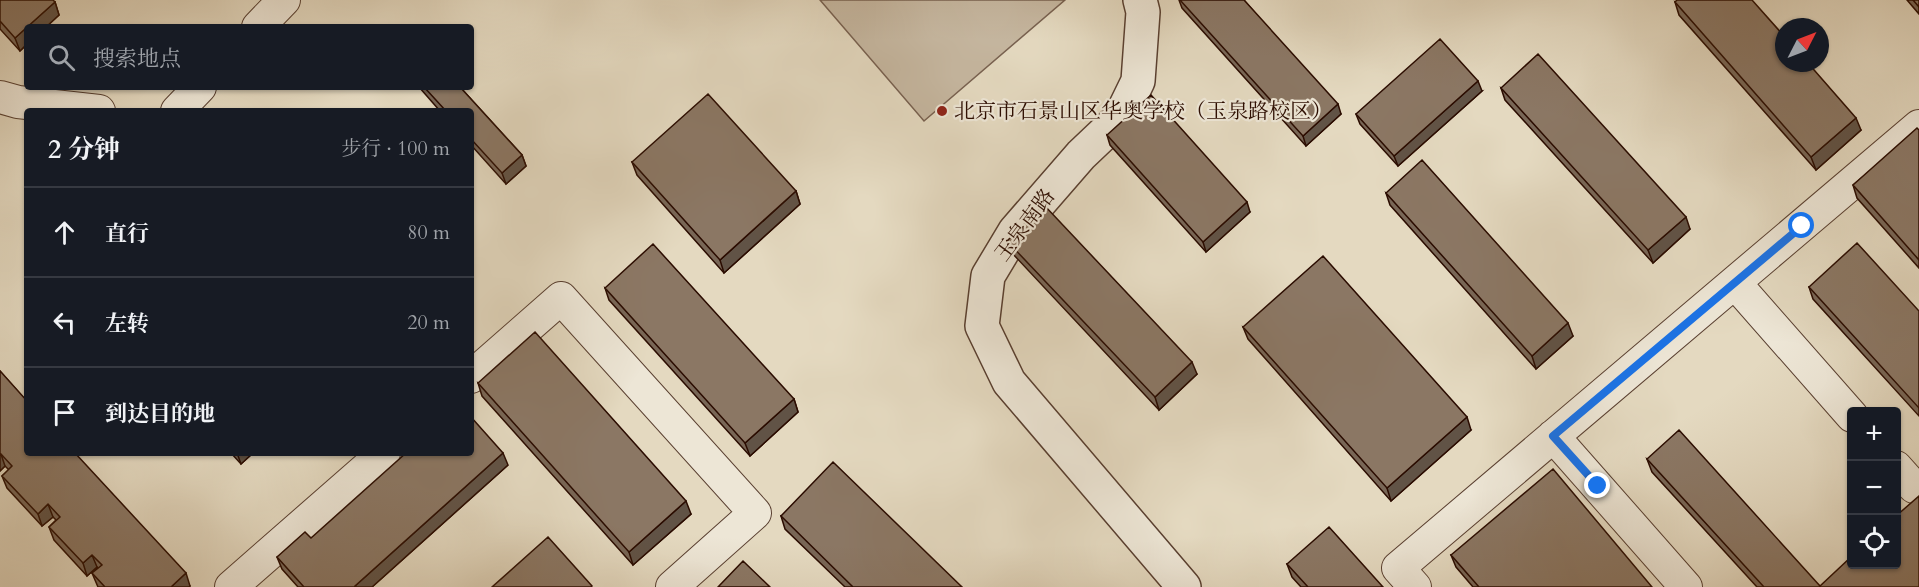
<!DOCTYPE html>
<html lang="zh">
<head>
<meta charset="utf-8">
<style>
  :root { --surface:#171b24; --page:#242831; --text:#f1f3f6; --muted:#9ea1a6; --line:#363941 }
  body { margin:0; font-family:Cardo,"Noto Serif SC",serif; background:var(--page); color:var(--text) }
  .controls { position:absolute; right:18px; bottom:18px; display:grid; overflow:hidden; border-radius:6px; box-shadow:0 2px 4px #0004 }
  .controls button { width:54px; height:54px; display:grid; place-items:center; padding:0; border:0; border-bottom:2px solid var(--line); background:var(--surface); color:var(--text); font:30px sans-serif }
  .compass { position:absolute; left:1775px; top:18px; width:54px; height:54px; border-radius:50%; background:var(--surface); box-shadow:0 2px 4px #0004; rotate:48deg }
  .stop { position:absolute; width:18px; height:18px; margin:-14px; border:4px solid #1a73e8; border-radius:50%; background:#fff }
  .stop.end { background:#1a73e8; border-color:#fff; box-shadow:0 2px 6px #0008 }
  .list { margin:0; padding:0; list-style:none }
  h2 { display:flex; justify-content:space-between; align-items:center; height:78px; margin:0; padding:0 24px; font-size:26px }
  h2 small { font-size:20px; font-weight:400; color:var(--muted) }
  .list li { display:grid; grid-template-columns:39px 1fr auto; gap:18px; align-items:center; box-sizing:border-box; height:90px; padding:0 24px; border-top:2px solid var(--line) }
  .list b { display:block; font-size:22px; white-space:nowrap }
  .list em { font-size:20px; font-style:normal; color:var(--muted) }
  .icon { flex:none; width:33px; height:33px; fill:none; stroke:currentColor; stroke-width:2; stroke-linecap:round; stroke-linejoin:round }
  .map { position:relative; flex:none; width:1919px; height:587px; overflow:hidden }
  .search { position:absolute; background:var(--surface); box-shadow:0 2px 4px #0004; left:24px; top:24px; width:450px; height:66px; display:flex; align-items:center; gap:15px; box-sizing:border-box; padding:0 21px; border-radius:6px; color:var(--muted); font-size:22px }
  .panel { position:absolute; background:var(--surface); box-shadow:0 2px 4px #0004; left:24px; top:108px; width:450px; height:348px; border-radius:6px }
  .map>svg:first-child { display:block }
  .pitch { fill:#c5b69f; stroke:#786150; stroke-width:1.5 }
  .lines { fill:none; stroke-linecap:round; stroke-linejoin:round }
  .minor-casing { stroke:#593f30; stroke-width:34 }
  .tertiary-casing { stroke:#593f30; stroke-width:36 }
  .minor { stroke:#ede6d6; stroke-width:32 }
  .tertiary { stroke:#ede6d6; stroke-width:33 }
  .wall { fill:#786656; stroke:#2b0c00; stroke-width:1.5 }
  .shaded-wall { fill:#615346; stroke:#2b0c00; stroke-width:1.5 }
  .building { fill:#8b7764; stroke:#2b0c00; stroke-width:1.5 }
  .route { stroke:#1a73e8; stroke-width:8 }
  .poi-dot { fill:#8f2418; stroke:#ede6d6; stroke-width:2 }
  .labels { text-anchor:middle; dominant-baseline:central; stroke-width:4.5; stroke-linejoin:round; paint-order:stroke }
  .poi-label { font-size:21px; fill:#2b0c00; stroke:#ede6d6; text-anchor:start }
  .street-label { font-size:21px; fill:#2b0c00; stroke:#ede6d6 }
</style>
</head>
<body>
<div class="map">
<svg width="1919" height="587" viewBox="0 0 1919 587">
  <rect width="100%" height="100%" fill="#e4d9c0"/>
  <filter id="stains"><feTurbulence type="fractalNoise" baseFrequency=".00333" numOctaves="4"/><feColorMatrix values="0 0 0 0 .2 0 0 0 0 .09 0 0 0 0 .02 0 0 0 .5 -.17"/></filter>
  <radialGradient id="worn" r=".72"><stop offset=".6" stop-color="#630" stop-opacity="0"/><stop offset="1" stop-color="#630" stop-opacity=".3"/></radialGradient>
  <path class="pitch" d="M820 0H1065L924 121Z"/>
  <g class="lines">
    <defs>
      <path id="minor" d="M258 27 284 0
        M0 97 18 102 99 111
        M177 111 200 87
        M1735 283 1852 416
        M471 377 561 298 755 513 672 587
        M1553 436 1686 587
        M1896 467 1914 487
        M231 587 384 453
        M1415 587 1398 568 1919 126"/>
      <path id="tertiary" d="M1140 0 1143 12 1138 81 1120 118 1081 155 1015 231 988 276 982 326 1009 382 1184 587"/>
    </defs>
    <use href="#minor" class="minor-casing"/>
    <use href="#tertiary" class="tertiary-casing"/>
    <use href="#minor" class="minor"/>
    <use href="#tertiary" class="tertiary"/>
  </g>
  <path class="wall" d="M0 0 55 2 59 15 20 51 0 29Z
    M1179 0H1244L1341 114 1306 146 1182 8Z
    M1907 0H1919V14Z
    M1675 2 1861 130 1816 170 1679 15Z
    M419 87H460L522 155 526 166 506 184 471 145V111H440Z
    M1501 88 1690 229 1653 263 1505 100Z
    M1482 91 1398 166 1360 124 1356 114Z
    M1919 130V268L1857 198 1853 185Z
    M1107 135 1250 212 1206 252 1110 145Z
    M632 162 796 191 800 204 724 273 637 175Z
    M1386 193 1573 336 1536 369 1390 205Z
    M1007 241 1197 374 1159 410 1012 253Z
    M1809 287 1919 311V416L1813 299Z
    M605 288 794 399 798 412 750 456 609 300Z
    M1243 327 1471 430 1391 501 1248 339Z
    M0 371 190 586 189 587H98L92 573 98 568 97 567 87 576 54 540 49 527 56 520 53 517 42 526 7 488 2 476 9 470 5 466 0 471Z
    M478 383 691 514 633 565 482 396Z
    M231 453H253L241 464Z
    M1647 459 1820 586 1919 587H1757L1652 472Z
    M508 465 372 587H298L282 569 277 557 311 538Z
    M781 516 962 587H845L785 529Z
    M1451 555 1652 587H1473L1456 567Z
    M1287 564 1383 587H1301L1292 577Z"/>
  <path class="shaded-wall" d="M55 2 59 15 46 27H27Z
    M27 27V44L20 51 15 38Z
    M1478 81 1482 91 1398 166 1394 156Z
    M1338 104 1341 114 1306 146 1303 136Z
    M1856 118 1861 130 1816 170 1811 157Z
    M522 155 526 166 506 184 502 173Z
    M796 191 800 204 724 273 720 260Z
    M1247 202 1250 212 1206 252 1203 242Z
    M1686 217 1690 229 1653 263 1648 250Z
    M1568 323 1573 336 1536 369 1532 356Z
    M1192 362 1197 374 1159 410 1155 397Z
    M794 399 798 412 750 456 745 443Z
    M1467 417 1471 430 1391 501 1387 488Z
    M237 453H253L241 464Z
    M503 453 508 465 372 587H356L355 586Z
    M1 454 5 466 0 471V455Z
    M686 501 691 514 633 565 629 552Z
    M48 504 53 517 42 526 38 514Z
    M92 555 97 567 87 576 83 563Z
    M186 573 190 586 189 587H171Z"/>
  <path class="building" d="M0 0H53L55 2 15 38 0 21Z
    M1180 0H1244L1338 104 1303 136Z
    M1677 0H1752L1784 36V63H1808L1856 118 1811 157 1675 2Z
    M1913 0H1919V7Z
    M1440 39 1478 81 1394 156 1356 114Z
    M1538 54 1686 217 1648 250 1501 88Z
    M424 87H460L522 155 502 173 471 139V111H446Z
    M708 94 796 191 720 260 632 162Z
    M1151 95 1247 202 1203 242 1107 135Z
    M1917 128 1919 130V260L1853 185Z
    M1422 160 1568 323 1532 356 1386 193Z
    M1044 205 1192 362 1155 397 1007 241Z
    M1857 243 1919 311V408L1809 287Z
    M653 244 794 399 745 443 605 288Z
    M1323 256 1467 417 1387 488 1243 327Z
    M535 332 686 501 629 552 478 383Z
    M0 371 27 401V453H75L186 573 171 587H105L92 573 102 565 92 555 83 563 49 527 60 517 48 504 38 514 2 476 12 466 1 454 0 455Z
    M471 417 503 453 355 586 356 587H304L277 557 305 532 311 538 406 453H471Z
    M1679 430 1820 586 1851 557V564H1896V516L1919 496V587H1764L1647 459Z
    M833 462 962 587H853L781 516Z
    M1553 469 1652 587H1479L1451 555Z
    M1329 527 1383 587H1308L1287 564Z
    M548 537 592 586 591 587H492Z
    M743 561 770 587H718Z"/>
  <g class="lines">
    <path class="route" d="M1598 486 1553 436 1802 226"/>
  </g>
  <circle class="poi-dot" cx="942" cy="111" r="6"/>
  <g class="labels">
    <g class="poi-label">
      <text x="954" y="111">北京市石景山区华奥学校（玉泉路校区）</text>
    </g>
    <g class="street-label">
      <text transform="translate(1025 225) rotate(-53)">玉泉南路</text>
    </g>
  </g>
  <rect width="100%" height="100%" filter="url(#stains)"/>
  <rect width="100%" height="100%" fill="url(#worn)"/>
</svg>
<div class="controls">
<button>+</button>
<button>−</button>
<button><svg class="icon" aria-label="locate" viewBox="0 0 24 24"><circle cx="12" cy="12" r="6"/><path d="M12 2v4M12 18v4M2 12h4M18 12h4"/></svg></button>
</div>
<svg class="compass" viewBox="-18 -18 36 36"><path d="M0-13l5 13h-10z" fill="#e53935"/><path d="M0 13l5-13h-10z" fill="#9ea1a6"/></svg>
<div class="stop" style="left:1802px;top:226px"></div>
<div class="stop end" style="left:1598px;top:486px"></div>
<div class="search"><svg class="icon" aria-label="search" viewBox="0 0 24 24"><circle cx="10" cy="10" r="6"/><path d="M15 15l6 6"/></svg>搜索地点</div>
<section class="panel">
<h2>2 分钟<small>步行 · 100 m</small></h2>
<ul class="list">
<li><svg class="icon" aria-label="ahead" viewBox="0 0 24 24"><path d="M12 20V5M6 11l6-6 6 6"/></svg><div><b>直行</b></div><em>80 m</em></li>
<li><svg class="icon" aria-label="left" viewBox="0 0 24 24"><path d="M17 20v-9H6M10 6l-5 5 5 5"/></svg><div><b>左转</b></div><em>20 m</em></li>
<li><svg class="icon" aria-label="arrive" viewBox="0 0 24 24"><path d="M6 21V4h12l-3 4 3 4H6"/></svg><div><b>到达目的地</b></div></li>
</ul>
</section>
</div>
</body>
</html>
